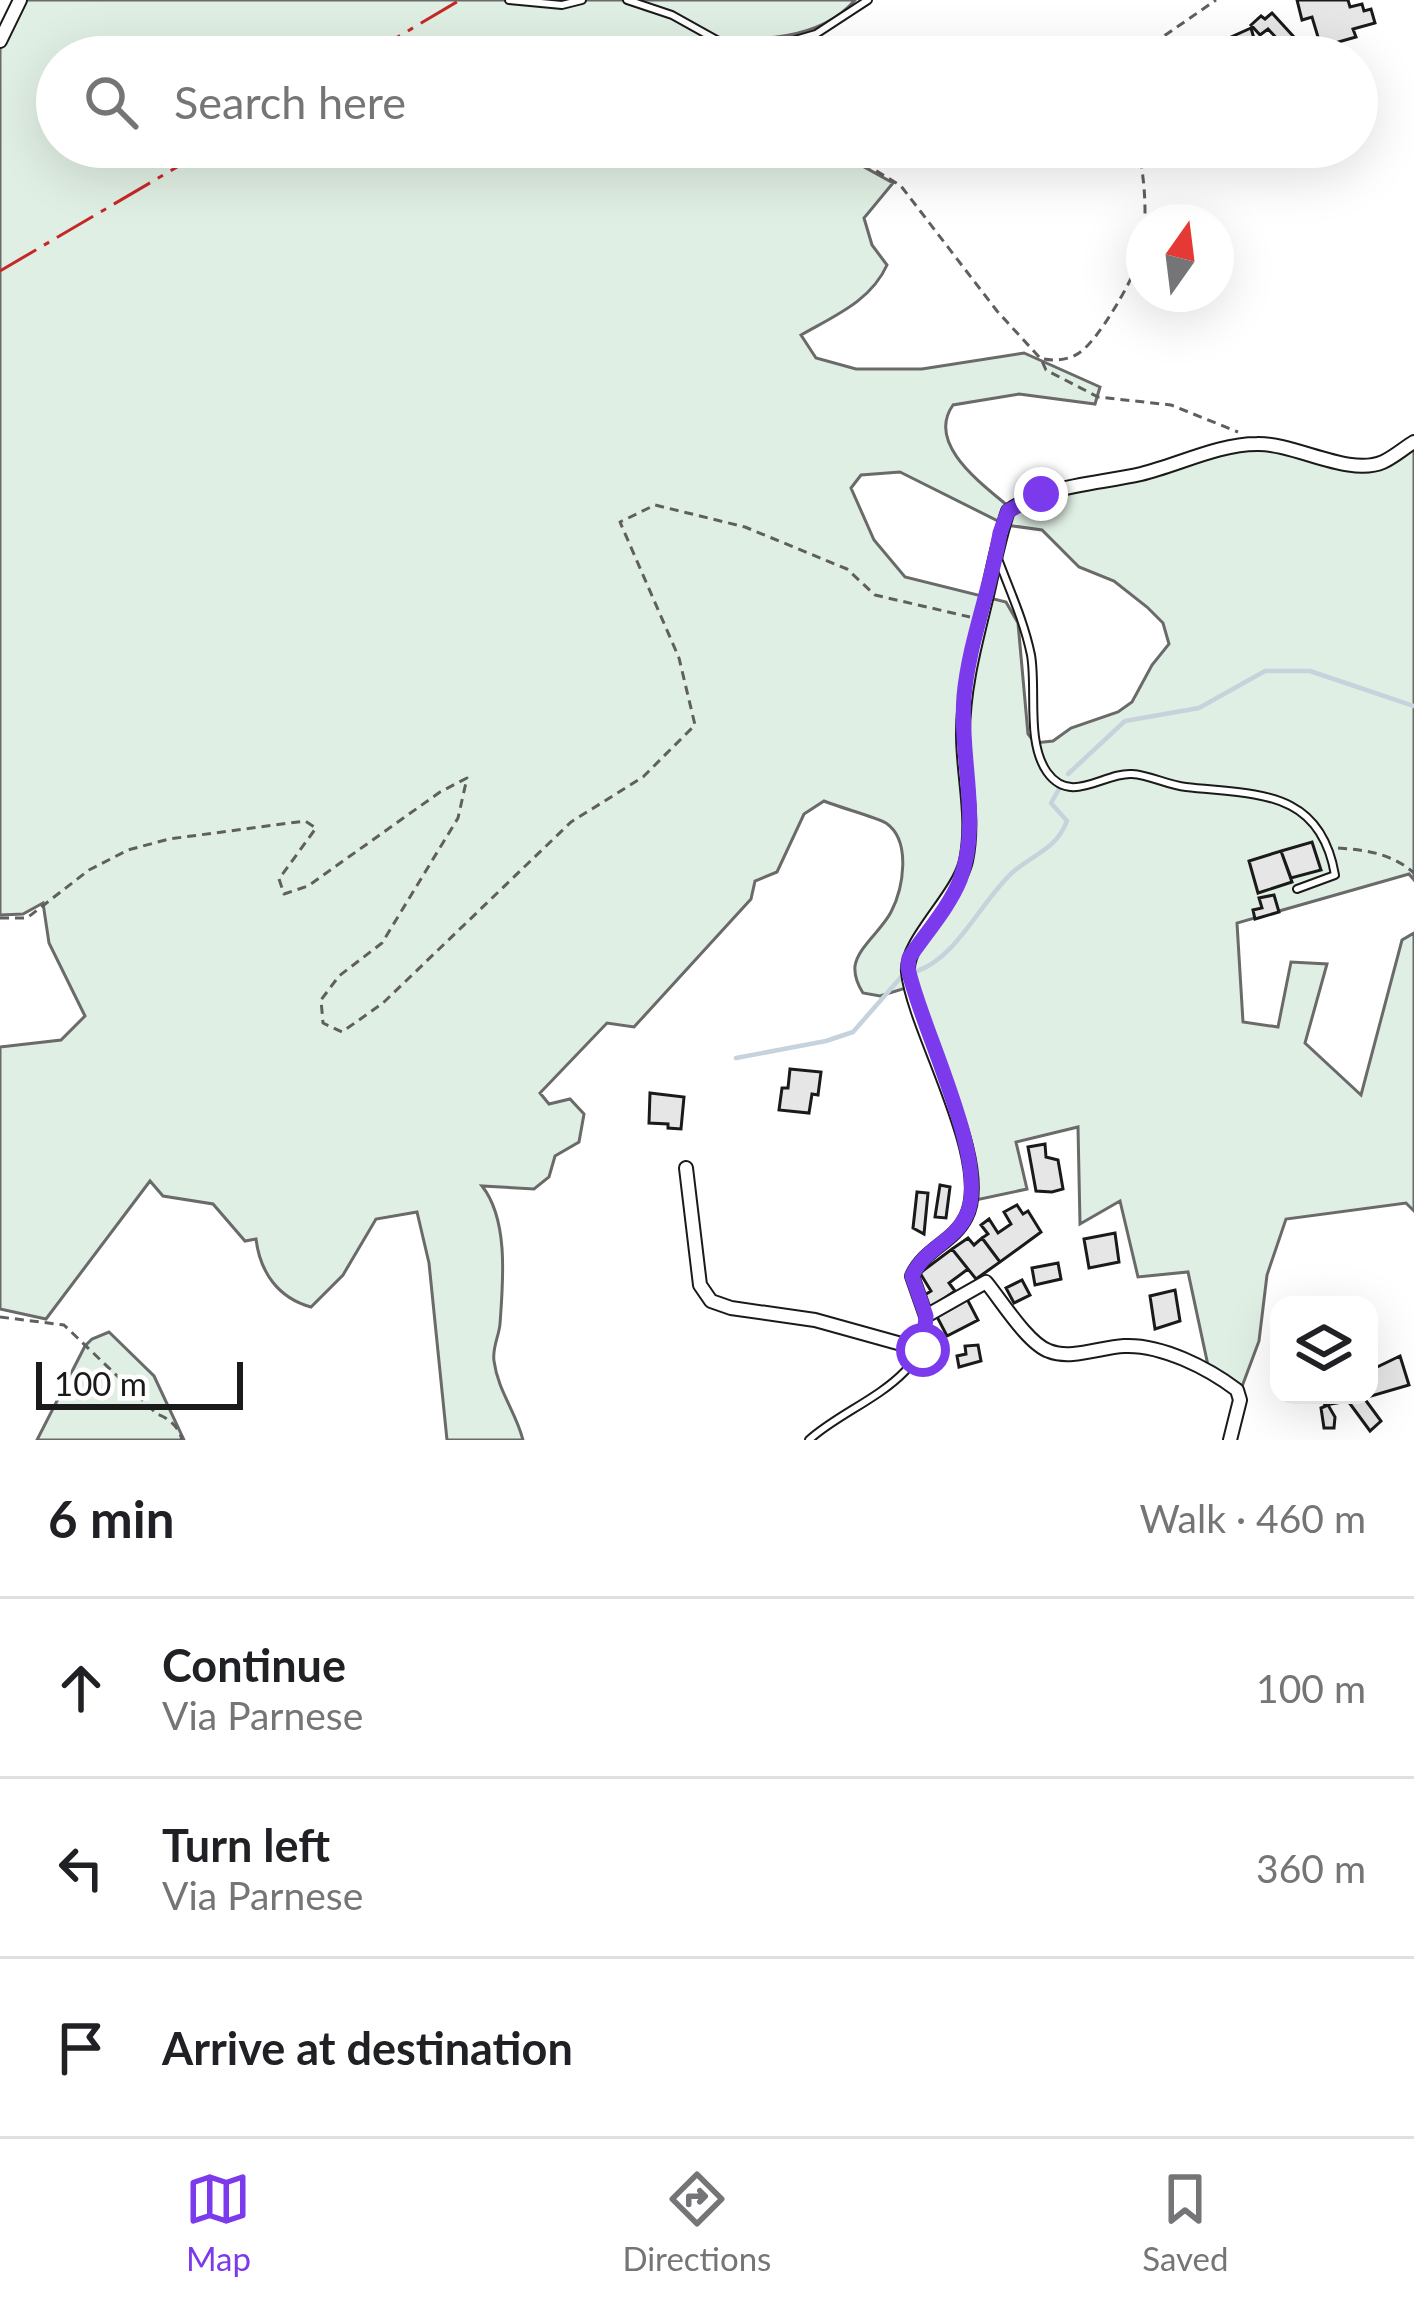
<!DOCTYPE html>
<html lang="en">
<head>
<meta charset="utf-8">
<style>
  :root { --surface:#fff; --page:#f2f2f2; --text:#202124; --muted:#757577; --line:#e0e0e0; --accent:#7c3aed }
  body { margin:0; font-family:Lato,sans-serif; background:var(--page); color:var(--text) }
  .controls { position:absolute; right:36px; bottom:36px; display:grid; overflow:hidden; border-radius:24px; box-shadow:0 12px 48px #0002 }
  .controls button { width:108px; height:108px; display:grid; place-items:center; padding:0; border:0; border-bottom:3px solid var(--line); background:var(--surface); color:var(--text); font:60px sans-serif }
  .compass { position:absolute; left:1126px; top:204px; width:108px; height:108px; border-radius:50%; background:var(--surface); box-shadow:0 12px 48px #0002; rotate:14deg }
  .scale { position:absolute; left:36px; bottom:30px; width:207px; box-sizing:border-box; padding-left:12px; border:6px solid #1a1a1a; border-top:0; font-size:33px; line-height:42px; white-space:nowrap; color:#1a1a1a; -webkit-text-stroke:9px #fff; paint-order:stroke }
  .stop { position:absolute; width:36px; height:36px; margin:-27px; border:9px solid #7c3aed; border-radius:50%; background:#fff }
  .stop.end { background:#7c3aed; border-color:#fff; box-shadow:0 3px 12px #0008 }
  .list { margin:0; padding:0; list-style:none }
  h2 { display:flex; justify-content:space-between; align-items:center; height:156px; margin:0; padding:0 48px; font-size:51px }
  h2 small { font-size:39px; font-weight:400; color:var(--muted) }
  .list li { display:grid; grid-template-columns:78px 1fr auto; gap:36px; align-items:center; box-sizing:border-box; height:180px; padding:0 48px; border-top:3px solid var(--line) }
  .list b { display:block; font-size:45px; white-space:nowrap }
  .list p { margin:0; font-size:39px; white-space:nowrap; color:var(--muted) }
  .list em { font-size:39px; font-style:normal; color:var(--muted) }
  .icon { flex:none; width:66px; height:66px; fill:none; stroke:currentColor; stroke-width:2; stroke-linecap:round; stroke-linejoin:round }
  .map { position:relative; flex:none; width:1414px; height:1440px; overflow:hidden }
  .search { position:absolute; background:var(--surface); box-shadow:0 12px 48px #0002; left:36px; right:36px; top:36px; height:132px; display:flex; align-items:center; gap:30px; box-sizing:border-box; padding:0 42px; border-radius:66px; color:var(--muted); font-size:45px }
  .sheet { height:696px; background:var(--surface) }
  nav { display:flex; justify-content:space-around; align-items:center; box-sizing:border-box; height:168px; border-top:3px solid var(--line); background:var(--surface); font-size:33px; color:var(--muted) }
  nav a { display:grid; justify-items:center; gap:6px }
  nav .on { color:var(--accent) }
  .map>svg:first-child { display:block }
  .green { fill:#e0efe3; stroke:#6a6a6a; stroke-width:3; fill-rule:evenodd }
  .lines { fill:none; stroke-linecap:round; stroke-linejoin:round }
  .stream { stroke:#c6d2dc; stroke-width:4.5 }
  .building { fill:#e6e6e6; stroke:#1a1a1a; stroke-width:3 }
  .service-casing { stroke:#1a1a1a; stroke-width:10 }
  .minor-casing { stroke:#1a1a1a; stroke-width:16 }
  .path { stroke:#5f5f5f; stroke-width:3; stroke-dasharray:9 6; stroke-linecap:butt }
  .service { stroke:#fff; stroke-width:6 }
  .minor { stroke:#fff; stroke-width:12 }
  .power { stroke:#c62828; stroke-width:3; stroke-dasharray:42 9 6 9; stroke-linecap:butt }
  .route { stroke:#7c3aed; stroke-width:15 }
</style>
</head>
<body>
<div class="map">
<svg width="1414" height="1440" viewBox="0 0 1414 1440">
  <rect width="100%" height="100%" fill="#fff"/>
  <path class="green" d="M16 0H855C820 41 757 41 707 38L713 57H57V147H828L893 183 864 218 872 245 887 265C871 301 834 316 801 335L816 358 856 369H922L1024 353 1100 387 1095 404 1019 394 953 405C924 446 988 488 1015 512L1037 496 1247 444 1371 465 1414 441V880L1409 874 1237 923 1243 1022 1278 1027 1291 962 1327 964 1305 1043 1361 1095 1402 940 1414 933V1211L1406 1203 1286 1219 1267 1275 1259 1341 1240 1392 1209 1370 1188 1272 1138 1277 1120 1201 1080 1224 1078 1127 1016 1142 1027 1189 976 1200C975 1126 939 1053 912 986L880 996 863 993C858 985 854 976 855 966 858 947 882 930 891 912 903 889 912 841 886 823 876 817 838 807 824 801L804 814 777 872 755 881 751 899 634 1027 607 1023 540 1093 549 1104 570 1099 584 1114 579 1142 555 1156 549 1177 534 1189 482 1186C509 1220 503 1282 500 1324 499 1336 492 1348 494 1361 498 1391 516 1412 523 1440H447L429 1263 417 1212 376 1219 343 1275 311 1307C278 1298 260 1272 256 1239L245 1241 213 1204 163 1196 150 1181 46 1319 0 1309V1047L61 1040 85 1016 49 943 43 903 23 914 0 915V34ZM900 472 1006 525 1042 530 1079 567 1114 581 1147 607 1163 623 1169 644 1152 665 1132 702 1118 712 1071 728 1053 741 1035 743 1028 734 1018 623 1006 602 905 577 874 540 851 488 861 475Z
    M109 1332 154 1376 184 1440H37L85 1346 92 1339Z"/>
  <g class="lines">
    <path class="stream" d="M1068 774 1125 721 1199 708 1265 671H1310L1414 706
      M917 971C957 958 982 899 1014 871 1036 853 1056 849 1067 821L1051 803 1059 789
      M736 1058 826 1041 853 1032 902 976"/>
  </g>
  <path class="building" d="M1297 0H1348L1350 7 1362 4 1364 11 1371 9 1375 23 1353 29 1356 37 1321 47 1312 17 1302 20Z
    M1272 13 1293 36 1283 45 1268 29 1260 35 1251 25 1261 16 1265 19Z
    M1251 28 1259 56 1229 57 1226 50 1233 47 1229 38Z
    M1312 842 1321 870 1291 878 1281 851Z
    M1281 851 1292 882 1258 893 1249 861Z
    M1274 895 1279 912 1255 919 1253 910 1262 908 1259 898Z
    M790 1069 821 1072 818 1095 812 1094 809 1113 779 1110 782 1088H788Z
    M650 1093 684 1097 681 1129 668 1128V1124L649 1123Z
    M1045 1144 1046 1157 1058 1160 1063 1189 1052 1192 1036 1191 1028 1147Z
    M940 1185 950 1187 946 1218 935 1217Z
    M917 1192 928 1193 924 1234 913 1228Z
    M1017 1205 1023 1214 1028 1211 1041 1232 1000 1262 982 1238 988 1234 981 1225 989 1219 998 1233 1011 1224 1004 1212Z
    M1115 1233 1119 1262 1089 1268 1084 1239Z
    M968 1238 974 1245 982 1238 1000 1262 976 1279 952 1249Z
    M952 1249 968 1269 949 1283 955 1291 930 1308 923 1296 931 1291 920 1273Z
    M1058 1263 1061 1279 1035 1285 1032 1268Z
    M1022 1280 1030 1295 1014 1303 1006 1288Z
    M1175 1290 1180 1321 1155 1329 1150 1296Z
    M966 1297 978 1320 947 1336 935 1313Z
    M978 1345 981 1361 959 1367 957 1356 966 1354 965 1346Z
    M1400 1356 1409 1385 1364 1398 1381 1421 1370 1431 1348 1401 1325 1405 1321 1395H1369V1371Z
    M1328 1405 1335 1417 1334 1428H1324L1321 1408Z"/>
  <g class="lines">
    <defs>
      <path id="service" d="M509 0 562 5 582 0
        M627 0 672 15 733 49 761 50 816 34 868 0
        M998 559C1010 591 1024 621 1031 655 1037 690 1026 742 1047 772 1071 806 1104 772 1132 774 1150 775 1167 785 1186 787 1255 795 1320 788 1335 875L1297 889
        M809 1440C849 1403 931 1382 926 1316"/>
      <path id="minor" d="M0 41 20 0
        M686 1168 700 1285 711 1301 731 1308 815 1320 923 1350
        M1230 1440 1240 1400 1237 1390C1208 1368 1161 1344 1124 1346 1101 1347 1071 1360 1049 1351 1028 1344 1001 1300 986 1282L926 1316 912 1276C925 1248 953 1243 966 1217 994 1161 914 1031 908 972 905 942 958 896 966 861 975 818 963 776 963 734 963 685 977 638 988 591 994 564 999 537 1008 511 1046 485 1097 484 1141 474 1178 465 1219 444 1257 444 1295 443 1349 477 1383 462 1394 457 1404 448 1414 442"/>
    </defs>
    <use href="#service" class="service-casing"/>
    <use href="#minor" class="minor-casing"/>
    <path class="path" d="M707 57 709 46
      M1145 57 1151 45 1216 0
      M838 147 901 186 997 311 1041 359 1046 370 1098 397 1171 405 1238 432
      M1044 359C1055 361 1069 360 1079 353 1098 341 1133 280 1139 259 1149 224 1145 181 1138 147
      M1338 848C1366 850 1391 853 1414 873
      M0 918H27L89 870 128 850 169 839 305 821 316 828 279 879 284 894 308 886 440 792 467 778 458 818 382 943 339 976 321 1000 323 1023 342 1032 383 1003 571 822 643 777 695 725 679 658 620 522 655 505 745 527 847 569 875 595 970 617
      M0 1317 64 1325 157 1414C169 1418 179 1427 182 1440"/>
    <use href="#service" class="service"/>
    <use href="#minor" class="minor"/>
    <path class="power" d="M364 57 460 0
      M0 271 211 147"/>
  </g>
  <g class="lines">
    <path class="route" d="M923 1350 926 1316 912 1276C925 1247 955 1242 967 1214 990 1160 920 1027 908 968L909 958C926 933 949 907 960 880 982 822 959 757 964 696 969 642 991 588 1000 533L1008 511 1041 494"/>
  </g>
</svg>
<div class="controls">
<button><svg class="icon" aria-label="layers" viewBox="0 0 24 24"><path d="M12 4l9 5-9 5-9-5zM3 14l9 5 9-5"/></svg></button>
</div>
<svg class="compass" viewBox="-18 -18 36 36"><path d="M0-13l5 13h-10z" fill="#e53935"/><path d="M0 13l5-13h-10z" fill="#757577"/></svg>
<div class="scale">100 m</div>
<div class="stop" style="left:923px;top:1350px"></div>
<div class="stop end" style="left:1041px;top:494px"></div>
<div class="search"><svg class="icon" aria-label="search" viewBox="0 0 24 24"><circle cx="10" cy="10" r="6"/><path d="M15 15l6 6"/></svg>Search here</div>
</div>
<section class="sheet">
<h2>6 min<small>Walk · 460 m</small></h2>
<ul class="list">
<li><svg class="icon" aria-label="ahead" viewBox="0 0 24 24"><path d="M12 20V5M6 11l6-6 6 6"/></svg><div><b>Continue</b><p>Via Parnese</p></div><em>100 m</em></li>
<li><svg class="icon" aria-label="left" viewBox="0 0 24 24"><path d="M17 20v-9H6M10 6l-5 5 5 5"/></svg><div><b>Turn left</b><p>Via Parnese</p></div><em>360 m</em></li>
<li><svg class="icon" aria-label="arrive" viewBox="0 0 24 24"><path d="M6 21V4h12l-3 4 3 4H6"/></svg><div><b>Arrive at destination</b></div></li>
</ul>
</section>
<nav>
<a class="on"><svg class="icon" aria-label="map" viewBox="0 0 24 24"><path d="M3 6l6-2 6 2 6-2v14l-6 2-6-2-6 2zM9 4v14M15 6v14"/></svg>Map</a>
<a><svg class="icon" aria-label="directions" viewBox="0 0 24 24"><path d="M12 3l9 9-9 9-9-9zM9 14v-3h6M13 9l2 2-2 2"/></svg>Directions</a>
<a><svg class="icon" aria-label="saved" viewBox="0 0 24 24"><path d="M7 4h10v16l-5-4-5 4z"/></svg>Saved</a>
</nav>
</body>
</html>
